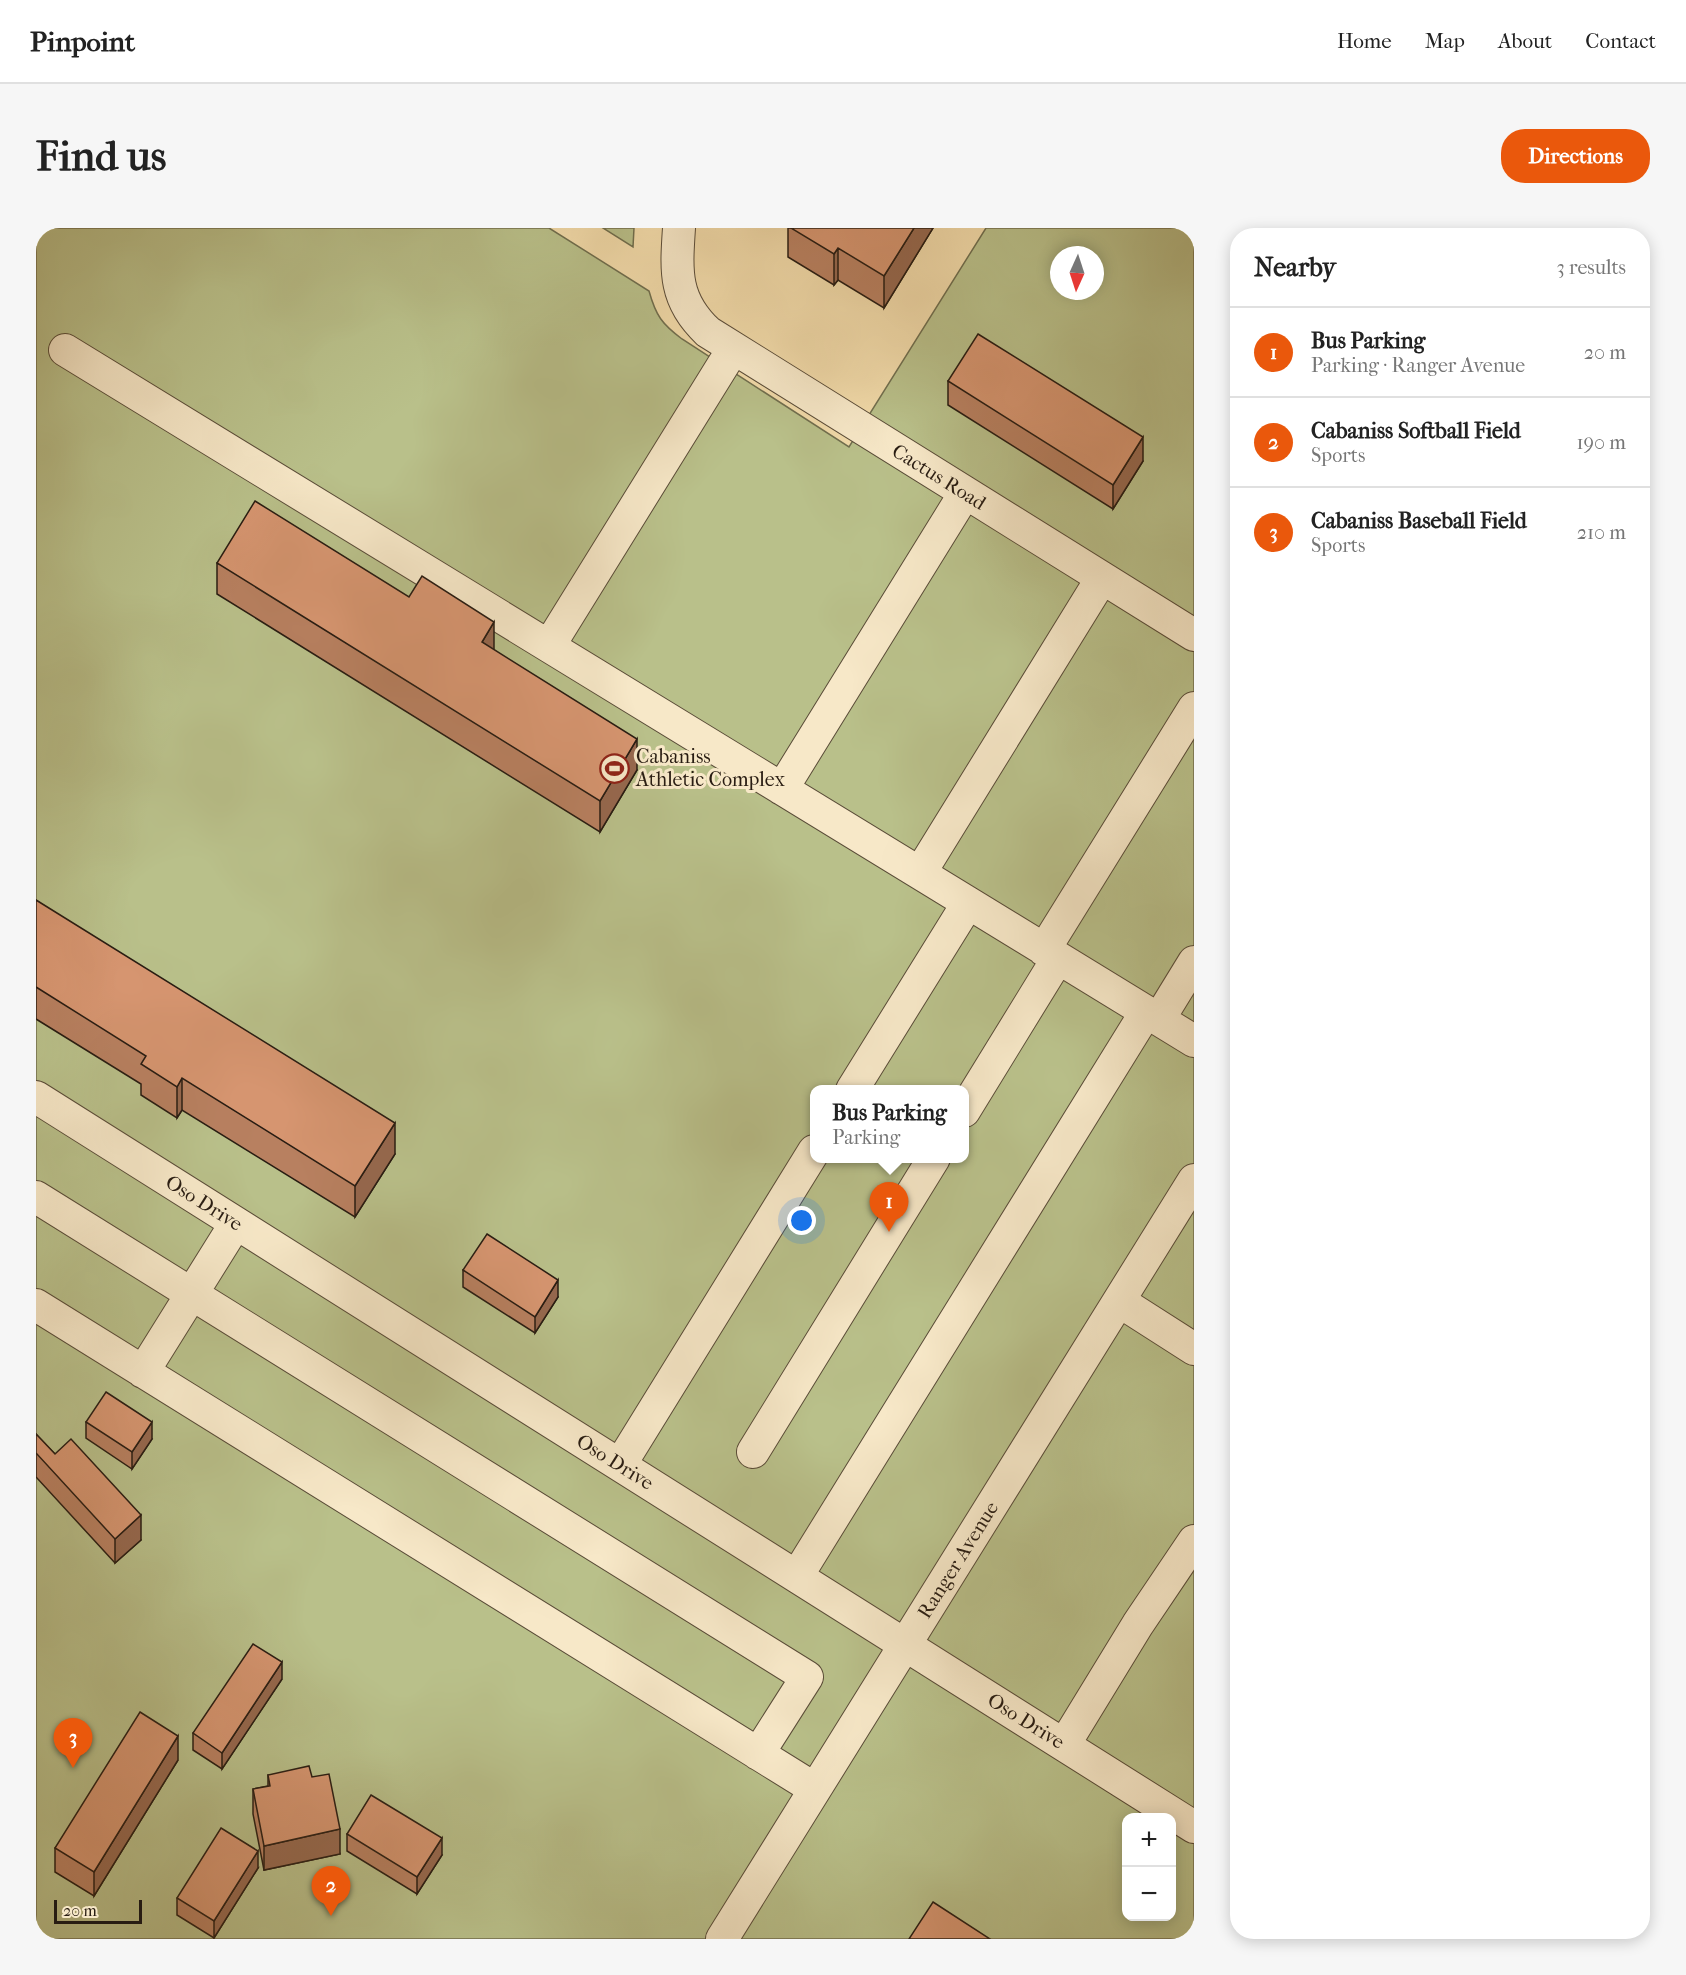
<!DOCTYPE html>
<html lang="en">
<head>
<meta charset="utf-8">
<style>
  :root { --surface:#fff; --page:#f6f6f6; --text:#222; --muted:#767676; --line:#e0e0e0; --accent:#ea580c }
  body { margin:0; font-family:"IM FELL French Canon",serif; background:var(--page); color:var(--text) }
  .controls { position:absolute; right:18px; bottom:18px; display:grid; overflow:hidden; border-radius:12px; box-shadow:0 3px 15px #0003 }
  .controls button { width:54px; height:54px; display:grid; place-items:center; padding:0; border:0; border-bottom:2px solid var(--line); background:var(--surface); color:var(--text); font:30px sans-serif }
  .compass { position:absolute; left:1014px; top:18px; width:54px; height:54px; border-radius:50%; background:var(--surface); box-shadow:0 3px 15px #0003; rotate:183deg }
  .scale { position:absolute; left:18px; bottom:15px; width:88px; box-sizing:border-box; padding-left:6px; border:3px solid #281c12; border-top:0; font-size:16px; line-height:21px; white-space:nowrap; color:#281c12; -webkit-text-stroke:4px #f7e8c8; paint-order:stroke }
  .you { position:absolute; left:766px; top:993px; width:21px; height:21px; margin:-15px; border:4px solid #fff; border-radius:50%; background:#1a73e8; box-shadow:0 0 0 9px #1a73e833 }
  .badge { display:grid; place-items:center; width:39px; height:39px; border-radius:50%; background:var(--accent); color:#fff; font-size:20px; font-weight:700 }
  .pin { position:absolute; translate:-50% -50px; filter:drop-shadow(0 2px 3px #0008) }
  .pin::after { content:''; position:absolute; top:32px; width:21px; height:18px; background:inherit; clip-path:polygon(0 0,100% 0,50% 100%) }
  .popup { position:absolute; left:774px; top:857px; width:159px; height:78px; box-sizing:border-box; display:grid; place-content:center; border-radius:12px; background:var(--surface); filter:drop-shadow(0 2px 4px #0005); font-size:20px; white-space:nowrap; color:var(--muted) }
  .popup b { font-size:22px; color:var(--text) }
  .popup::after { content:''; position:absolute; left:50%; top:100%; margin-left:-12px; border:12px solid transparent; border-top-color:var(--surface) }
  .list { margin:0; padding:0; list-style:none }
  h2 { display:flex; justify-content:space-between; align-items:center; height:78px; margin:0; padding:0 24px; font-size:26px }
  h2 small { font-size:20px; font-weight:400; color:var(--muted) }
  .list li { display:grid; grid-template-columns:39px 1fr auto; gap:18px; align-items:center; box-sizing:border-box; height:90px; padding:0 24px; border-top:2px solid var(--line) }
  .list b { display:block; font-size:22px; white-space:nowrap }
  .list p { margin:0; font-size:20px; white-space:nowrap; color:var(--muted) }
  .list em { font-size:20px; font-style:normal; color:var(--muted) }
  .map { position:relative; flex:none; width:1158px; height:1711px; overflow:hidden; border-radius:24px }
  header { display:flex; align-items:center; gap:36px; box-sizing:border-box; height:84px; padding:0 30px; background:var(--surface); border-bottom:2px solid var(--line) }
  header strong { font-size:28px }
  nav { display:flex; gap:33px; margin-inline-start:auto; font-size:21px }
  .intro { display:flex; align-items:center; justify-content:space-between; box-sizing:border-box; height:144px; padding:0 36px }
  h1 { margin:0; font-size:42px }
  .button { padding:15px 27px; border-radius:24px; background:var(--accent); color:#fff; font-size:21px; font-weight:700 }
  main { display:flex; gap:36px; padding:0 36px }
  aside { flex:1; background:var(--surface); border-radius:24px; box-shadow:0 3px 15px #0003 }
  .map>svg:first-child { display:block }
  .green { fill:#b9c08a; stroke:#706e4e; stroke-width:1.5; fill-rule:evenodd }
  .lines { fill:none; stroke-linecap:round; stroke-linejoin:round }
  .minor-casing { stroke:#5a4c38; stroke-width:34 }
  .minor { stroke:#f7e8c8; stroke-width:32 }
  .wall { fill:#b88060; stroke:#281c12; stroke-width:1.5 }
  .shaded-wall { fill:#96684e; stroke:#281c12; stroke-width:1.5 }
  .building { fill:#d69570; stroke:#281c12; stroke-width:1.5 }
  .labels { text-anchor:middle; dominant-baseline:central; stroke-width:6; stroke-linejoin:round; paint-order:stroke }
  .street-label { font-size:20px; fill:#281c12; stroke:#f7e8c8 }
  .poi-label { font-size:20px; fill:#281c12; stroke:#f7e8c8; text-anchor:start }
</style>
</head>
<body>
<header>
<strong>Pinpoint</strong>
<nav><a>Home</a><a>Map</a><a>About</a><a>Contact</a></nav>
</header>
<div class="intro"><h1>Find us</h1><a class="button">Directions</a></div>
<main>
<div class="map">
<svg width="1158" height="1711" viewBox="0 0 1158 1711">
  <rect width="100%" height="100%" fill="#f2dbaa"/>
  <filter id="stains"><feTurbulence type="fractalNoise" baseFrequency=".00333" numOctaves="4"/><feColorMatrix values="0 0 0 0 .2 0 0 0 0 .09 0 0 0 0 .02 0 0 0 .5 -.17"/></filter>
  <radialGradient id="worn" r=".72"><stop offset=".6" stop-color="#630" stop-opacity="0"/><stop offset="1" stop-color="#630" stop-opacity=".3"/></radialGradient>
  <path class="green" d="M0 0H513L613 63C620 88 626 96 646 111L813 219 950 0H1158V1711H0ZM1023 27H1059V63H1023ZM778 862H928V930H778ZM1090 1590H1136V1688H1090Z
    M567 0H598L597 19Z"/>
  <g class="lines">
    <defs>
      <path id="minor" d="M643 0C640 44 638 72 672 104L1158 407
        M29 122 1158 813
        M513 418 697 121
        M746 561 929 265
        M884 645 1066 350
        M1008 722 1158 480
        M1123 791 1158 734
        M816 862 932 675
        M0 869 1158 1599
        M928 883 1022 730
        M0 969 771 1449 722 1526
        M1083 1073 1158 1121
        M0 1077 779 1561
        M107 1144 200 995
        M717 1224 898 930
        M584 1237 778 923
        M761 1348 1110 784
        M1028 1517 1102 1396 1158 1313
        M686 1711 1158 952"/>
    </defs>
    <use href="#minor" class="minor-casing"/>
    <use href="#minor" class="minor"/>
  </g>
  <path class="wall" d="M752 0H897L848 80 802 52 798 57 752 29Z
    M912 153 1107 233 1077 281 912 177Z
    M181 335 458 422 601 542 564 604 181 366Z
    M0 672 359 926 319 989 146 882 141 890 105 867V856L0 791Z
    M427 1042 522 1069 499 1105 427 1059Z
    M50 1194 116 1211 96 1241 50 1210Z
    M0 1206 19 1226 105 1312 79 1335 0 1249Z
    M246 1451 186 1541 157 1522V1505Z
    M142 1532 58 1668 19 1644V1620Z
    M232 1547 276 1549 304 1626 228 1642 217 1586V1561L232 1558Z
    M311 1606 406 1627 381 1666 311 1623Z
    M222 1640 178 1710 141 1687V1670Z"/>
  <path class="shaded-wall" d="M878 0H897L848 80V48Z
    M802 20V52L798 57V26Z
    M1107 209V233L1077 281V257Z
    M458 394V425L446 414Z
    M601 511V542L564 604V573Z
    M146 850V882L141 890V859Z
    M359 895V926L319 989V958Z
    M522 1052V1069L499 1105V1089Z
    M116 1194V1211L96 1241V1224Z
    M105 1287V1312L79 1335V1311Z
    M246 1434V1451L186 1541V1525Z
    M142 1508V1532L58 1668V1644Z
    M304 1601V1626L228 1642V1618Z
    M406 1610V1627L381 1666V1649Z
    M222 1623V1640L178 1710V1693Z"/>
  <path class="building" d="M755 0H878L848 48 802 20 798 26Z
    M942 106 1107 209 1077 257 912 153Z
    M219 273 373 369 386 348 458 394 446 414 601 511 564 573 181 335Z
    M0 672 359 895 319 958 146 850 141 859 105 836 110 828 0 759Z
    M451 1006 522 1052 499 1089 427 1042Z
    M70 1164 116 1194 96 1224 50 1194Z
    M0 1206 19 1226 35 1211 105 1287 79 1311 0 1225Z
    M217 1416 246 1434 186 1525 157 1505Z
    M104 1484 142 1508 58 1644 19 1620Z
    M273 1538 276 1549 293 1546 304 1601 228 1618 217 1561 234 1558 232 1547Z
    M335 1567 406 1610 381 1649 311 1606Z
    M185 1600 222 1623 178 1693 141 1670Z
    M897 1674 954 1711H873Z"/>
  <defs>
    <symbol id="stadium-ring" viewBox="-11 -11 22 22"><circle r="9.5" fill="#f7e8c8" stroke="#8f2418" stroke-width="1.5"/><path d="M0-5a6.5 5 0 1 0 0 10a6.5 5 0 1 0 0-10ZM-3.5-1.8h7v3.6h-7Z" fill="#8f2418"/></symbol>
  </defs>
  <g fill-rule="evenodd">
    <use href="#stadium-ring" x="562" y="524" width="33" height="33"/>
  </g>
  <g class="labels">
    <g class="street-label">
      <text transform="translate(903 249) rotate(32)">Cactus Road</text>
      <text transform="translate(168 975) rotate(32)">Oso Drive</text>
      <text transform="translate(579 1234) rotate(32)">Oso Drive</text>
      <text transform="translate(922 1332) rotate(-58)">Ranger Avenue</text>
      <text transform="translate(990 1493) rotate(32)">Oso Drive</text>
    </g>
    <g class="poi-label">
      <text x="600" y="528">Cabaniss<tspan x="600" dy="23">Athletic Complex</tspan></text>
    </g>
  </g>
  <rect width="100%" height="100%" filter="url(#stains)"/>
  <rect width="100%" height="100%" fill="url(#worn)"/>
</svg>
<div class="controls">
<button>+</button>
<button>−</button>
</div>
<svg class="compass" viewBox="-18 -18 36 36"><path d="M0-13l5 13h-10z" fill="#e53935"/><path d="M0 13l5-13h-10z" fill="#767676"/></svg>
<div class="scale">20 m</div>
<div class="you"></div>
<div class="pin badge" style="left:853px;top:1004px">1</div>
<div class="popup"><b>Bus Parking</b>Parking</div>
<div class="pin badge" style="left:295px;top:1688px">2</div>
<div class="pin badge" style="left:37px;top:1540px">3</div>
</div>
<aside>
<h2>Nearby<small>3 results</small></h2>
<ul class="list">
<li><span class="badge">1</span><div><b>Bus Parking</b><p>Parking · Ranger Avenue</p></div><em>20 m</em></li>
<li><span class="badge">2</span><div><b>Cabaniss Softball Field</b><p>Sports</p></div><em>190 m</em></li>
<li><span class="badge">3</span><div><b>Cabaniss Baseball Field</b><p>Sports</p></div><em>210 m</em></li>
</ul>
</aside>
</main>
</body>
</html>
